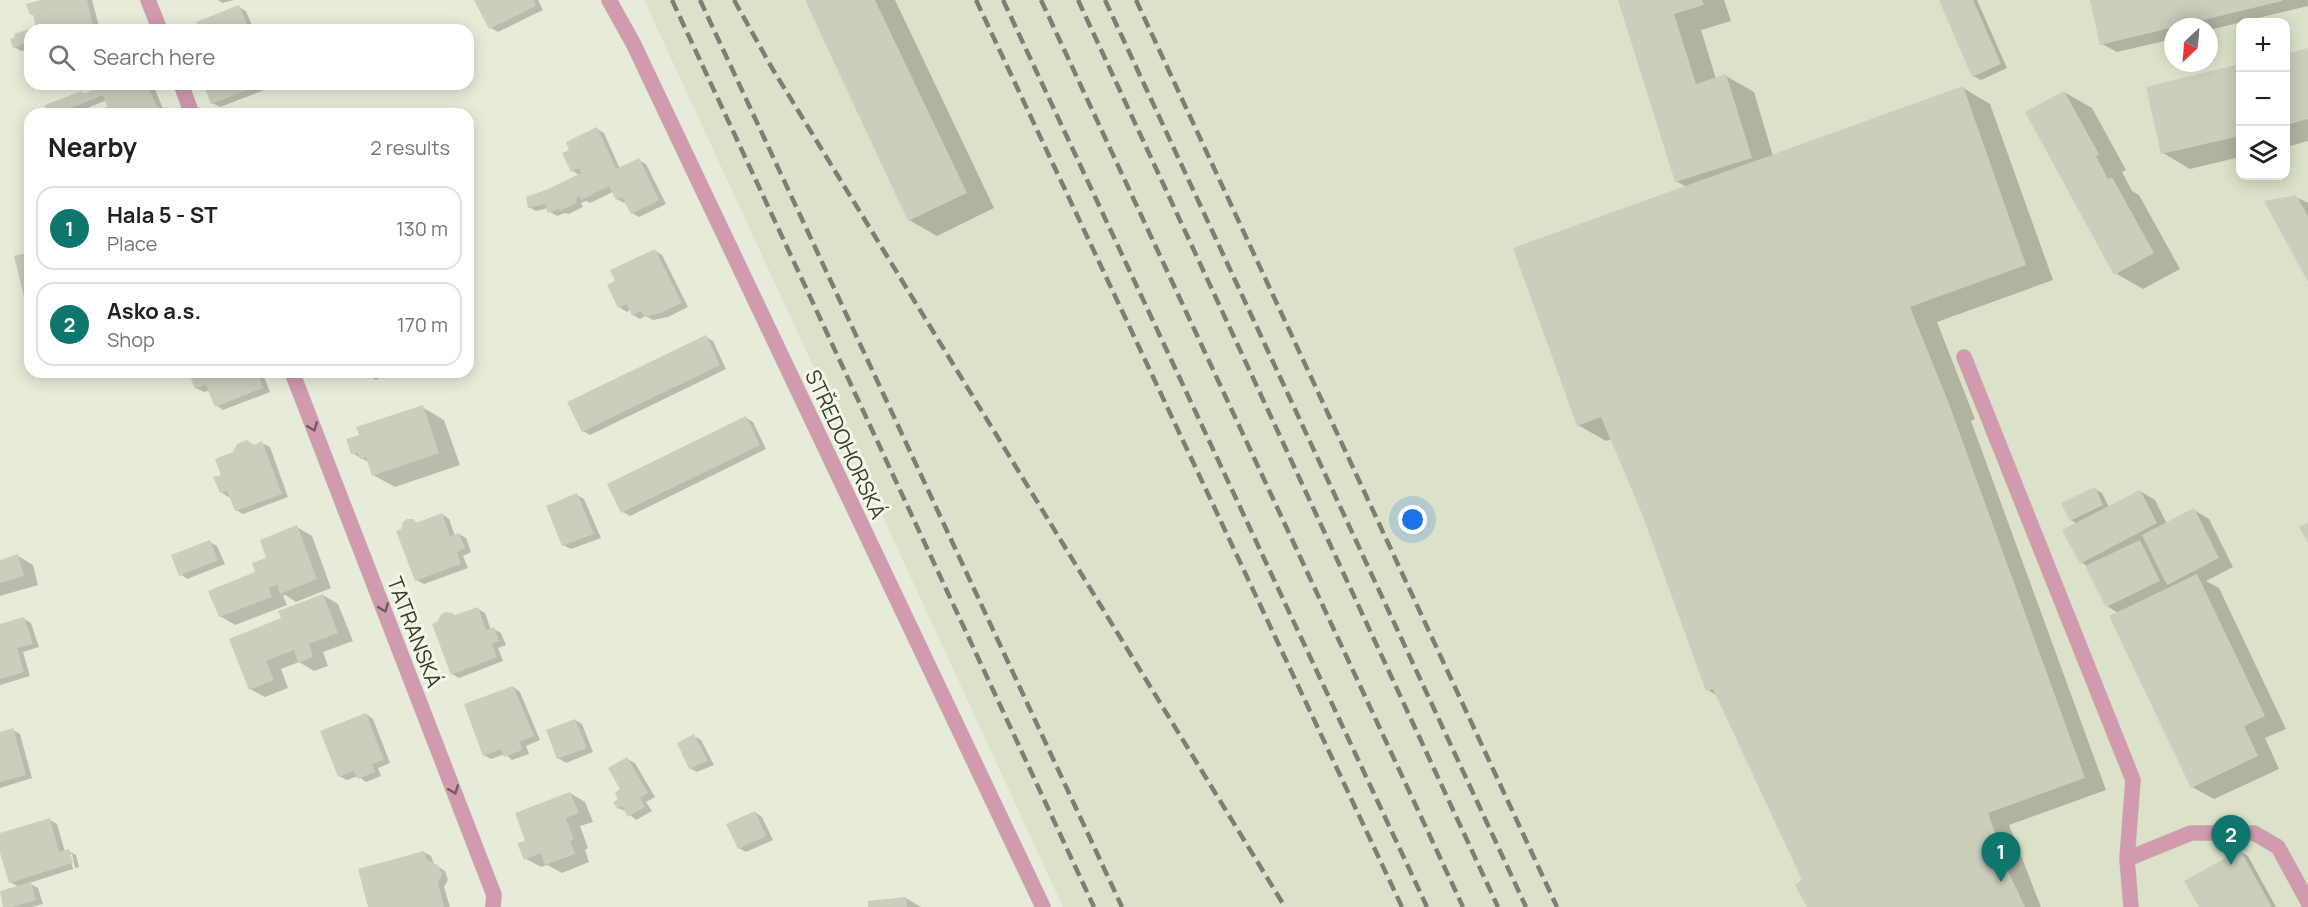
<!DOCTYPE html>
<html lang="en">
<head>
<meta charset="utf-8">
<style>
  :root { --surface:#fff; --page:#f6f6f6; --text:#202124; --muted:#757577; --line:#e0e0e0; --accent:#0f766e }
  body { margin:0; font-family:Manrope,sans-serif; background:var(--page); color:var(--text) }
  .controls { position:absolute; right:18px; top:18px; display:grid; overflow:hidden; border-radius:12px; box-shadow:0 3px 15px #0003 }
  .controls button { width:54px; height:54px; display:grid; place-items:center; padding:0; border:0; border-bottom:2px solid var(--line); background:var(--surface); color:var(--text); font:30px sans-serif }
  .compass { position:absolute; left:2164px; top:18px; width:54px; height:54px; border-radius:50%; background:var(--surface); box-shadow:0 3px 15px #0003; rotate:206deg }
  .you { position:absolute; left:1413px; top:520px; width:21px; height:21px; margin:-15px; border:4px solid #fff; border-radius:50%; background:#1a73e8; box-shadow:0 0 0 9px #1a73e833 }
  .badge { display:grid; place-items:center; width:39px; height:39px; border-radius:50%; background:var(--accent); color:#fff; font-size:20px; font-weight:700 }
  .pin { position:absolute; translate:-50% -50px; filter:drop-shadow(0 2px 3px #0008) }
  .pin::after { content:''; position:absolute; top:32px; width:21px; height:18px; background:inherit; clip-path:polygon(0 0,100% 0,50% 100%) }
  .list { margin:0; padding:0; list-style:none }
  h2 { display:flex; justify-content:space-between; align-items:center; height:78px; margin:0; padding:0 24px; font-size:26px }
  h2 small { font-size:20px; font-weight:400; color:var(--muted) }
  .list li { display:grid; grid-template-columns:39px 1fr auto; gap:18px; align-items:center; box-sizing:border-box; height:84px; margin:0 12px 12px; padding:0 12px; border:2px solid var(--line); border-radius:18px }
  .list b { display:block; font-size:22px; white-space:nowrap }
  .list p { margin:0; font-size:20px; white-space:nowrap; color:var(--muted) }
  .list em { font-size:20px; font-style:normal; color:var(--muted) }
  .icon { flex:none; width:33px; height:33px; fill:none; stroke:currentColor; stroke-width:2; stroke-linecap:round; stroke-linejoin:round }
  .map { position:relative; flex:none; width:2308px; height:907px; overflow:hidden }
  .search { position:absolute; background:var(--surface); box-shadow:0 3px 15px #0003; left:24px; top:24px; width:450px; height:66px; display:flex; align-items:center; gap:15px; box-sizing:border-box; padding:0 21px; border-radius:18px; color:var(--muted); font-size:22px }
  .panel { position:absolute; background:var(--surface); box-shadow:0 3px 15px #0003; left:24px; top:108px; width:450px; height:270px; border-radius:18px }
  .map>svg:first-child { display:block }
  .built { fill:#dbe2c9; fill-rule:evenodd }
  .shadow { fill:#0003 }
  .building { fill:#cacebd }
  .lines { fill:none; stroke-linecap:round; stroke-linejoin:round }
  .minor-casing { stroke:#c4c8b9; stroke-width:16 }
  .minor { stroke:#d19aaf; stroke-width:15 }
  .rail { stroke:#7d7f74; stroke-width:4.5; stroke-dasharray:12 6; stroke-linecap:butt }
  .oneway { stroke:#6e5c5e }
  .labels { text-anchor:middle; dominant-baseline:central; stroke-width:6; stroke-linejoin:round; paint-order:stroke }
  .street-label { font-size:21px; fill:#393a33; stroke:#f4f9e7 }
</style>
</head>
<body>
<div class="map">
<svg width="2308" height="907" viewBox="0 0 2308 907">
  <rect width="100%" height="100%" fill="#e7ecda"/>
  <path class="built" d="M644 0H2308V907H1063ZM2240 22H2286V176H2240ZM2173 27H2209V63H2173Z"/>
  <path class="shadow" d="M48 0H92L100 30H32L38 28 35 16 31 14Z
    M218 0H234L222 3Z
    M476 0H538L543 10 498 32 491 28Z
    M806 0H895L994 208 937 236 909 220Z
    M1620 0H1724L1731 21 1701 30 1716 79 1726 76 1754 92 1773 156 1963 88 1990 104 2053 280 1937 322 1975 419 1971 421 2106 790 2009 825 2041 907H1809L1803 881 1718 696 1708 690 1644 514 1612 439 1606 441 1578 425 1687 187 1676 181Z
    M1941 0H1977L2007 68 1981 80 1973 76Z
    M2091 0H2308V6L2209 30V27H2173V39L2117 52 2102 44Z
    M239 7 246 11 254 30H201Z
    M30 31V49L21 51 14 47Z
    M2308 50V141L2286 147V55Z
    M2240 66V157L2190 169 2163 153 2148 88Z
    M100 84H153L165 114H106L111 112 107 100 73 114H50L82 92 85 94 104 87Z
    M205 84H280L220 107 212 103Z
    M2064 92 2092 108 2126 170 2122 172 2132 191 2139 195 2180 269 2143 289 2115 273Z
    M597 129 604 133 620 169 639 160 646 164 666 204 639 217 632 213 626 202 624 203 617 199 613 192 590 203 586 201 581 203 583 207 569 214 565 213 557 216 550 212 548 208 536 211 529 207 549 191 579 175 573 171 571 150Z
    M2296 197 2308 203V278Z
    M654 250 662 255 688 307 668 317 653 320 645 316 640 319 633 315 631 309 627 312 619 307 609 286Z
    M706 337 713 341 726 369 590 435 583 431Z
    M195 372H262L270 392 223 410 216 405 210 390 204 392 196 388Z
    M338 372H353L344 376Z
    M363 372H382L381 377 376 380Z
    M422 407 444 420 460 465 395 487 373 475 370 463 352 453Z
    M745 417 753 422 766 449 630 516 623 512Z
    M262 443 270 447 288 497 243 514 236 510 230 496 228 497 221 492 222 475 235 454Z
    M2095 489 2102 493 2109 507 2140 491 2155 500 2167 524 2194 510 2209 519 2233 567 2206 581 2219 588 2286 729 2265 738 2279 769 2214 799 2192 787 2118 613 2107 606 2087 566 2081 562 2077 524 2071 520Z
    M577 495 584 499 601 538 571 549 563 545Z
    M442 514 449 519 455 536 459 534 466 538 471 552 463 556 468 568 424 584 416 580V523Z
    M297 527 312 536 331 588 296 602 285 595 283 596 287 605 235 625 220 616Z
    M210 542 217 546 225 564 187 579 180 574Z
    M18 556 33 565 38 585 0 596V561Z
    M323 595 338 604 353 641 323 652 328 666 314 671 299 662 281 669 288 688 265 697 250 689 283 619Z
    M478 609 485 613 491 630 494 629 501 633 506 645 498 648 503 661 459 678 452 674 455 617Z
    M24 619 31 623 39 647 23 652 30 676 0 685V626Z
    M513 687 520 692 540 740 526 746 529 754 512 760 505 754 491 759 484 755Z
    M366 714 373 719 390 763 378 768 381 776 366 782 358 776 347 780 339 776Z
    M575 720 582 724 593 752 566 763 558 758Z
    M13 730 20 734 32 778 0 788V734Z
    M694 736 701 740 714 765 697 772 690 768Z
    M627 759 635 763 655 797 646 802 652 811 636 820 627 812 618 808Z
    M570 793 585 802 593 822 580 826 588 848 585 850 589 862 562 873 547 865 541 867 526 859 527 842Z
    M755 812 762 817 773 840 746 852 739 848Z
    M50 820 57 824 65 852 68 851 76 855 79 867 75 868 72 854H69L73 869 29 883 38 888 43 904 32 907H4L19 887 10 882 0 848V834Z
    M424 852 431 856 434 864 445 871 448 880 444 887 450 907H370Z
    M2240 852 2248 856 2276 907H2200Z
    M906 898 921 907H870Z"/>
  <path class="building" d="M41 0H87L93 27 79 30H30V42L13 48 10 39 15 37 14 34 36 27 33 14 30 15 26 4Z
    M474 0H534L536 6 489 29Z
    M805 0H875L967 193 908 221Z
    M1618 0H1702L1704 5 1674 14 1696 84 1726 74 1752 158 1675 182Z
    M1939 0H1973L2001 64 1972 77Z
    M2090 0H2282V1L2100 45Z
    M239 5 249 30H200L196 22Z
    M2308 48V119L2286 125V54Z
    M2240 64V136L2161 154 2146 87Z
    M102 84H147L160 114H102L109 111 103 95 56 114H48L45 105 82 91 83 94 103 86Z
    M203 84H263L211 104Z
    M1963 86 2026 265 1910 307 1949 404 2085 778 1988 813 2009 873 2025 907H1807L1795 885 1802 880 1713 689 1706 691 1642 514 1601 417 1577 426 1513 248Z
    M2064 91 2099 154 2096 156 2108 179 2112 177 2154 253 2114 275 2025 112Z
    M597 127 616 169 639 158 659 200 631 214 622 197 616 200 609 186 581 200 580 196 575 199 577 203 560 211 559 209 548 213 545 204 528 208 526 197 548 189 581 173 579 168 571 172 562 153 569 150 566 142Z
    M2296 195 2308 216V282L2264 201Z
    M655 249 682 303 660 313 644 317 641 311 632 316 627 304 618 308 607 285 615 281 610 270Z
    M30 252V300L25 301 14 256Z
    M706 335 720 365 582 432 567 402Z
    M190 372H257L263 388 215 407 206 385 195 389 189 373Z
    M423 405 439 453 372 476 366 457 360 459 358 453 351 454 346 439 359 435 356 427Z
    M746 416 760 445 621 513 607 484Z
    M247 440 254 445 262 441 282 494 235 511 227 491 220 493 213 477 221 475 215 459 233 452 237 444Z
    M2095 487 2103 505 2070 521 2061 503Z
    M2140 490 2157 523 2080 564 2062 530Z
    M577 493 594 534 562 546 546 506Z
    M2194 508 2219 558 2167 585 2142 535Z
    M442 513 450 536 459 533 465 548 457 552 461 564 415 581 396 531 401 529 403 522 407 519H413L417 523Z
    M2308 522V543L2299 527Z
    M297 525 317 579 280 594 277 585 269 588 272 597 219 617 208 591 255 572 252 563 266 558 260 540Z
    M210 540 218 560 179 576 171 555Z
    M2140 540 2160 581 2106 607 2085 566Z
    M18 554 24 576 0 583V560Z
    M2197 574 2265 716 2244 726 2258 756 2191 788 2109 616Z
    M323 594 338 633 309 644 313 657 298 663 294 650 266 661 274 680 249 690 229 639 281 618 278 611Z
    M478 607 486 630 494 627 499 641 492 644 497 657 451 675 432 624 438 621 440 616 445 612 452 613 455 615Z
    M24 617 33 644 17 648 24 672 0 679V624Z
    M513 686 534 736 520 742 522 750 504 757 501 749 483 756 464 704Z
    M366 713 384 760 372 764 375 772 358 779 354 771 338 777 320 731Z
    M575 719 587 748 557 759 546 730Z
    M13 728 26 775 0 782V732Z
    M694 734 708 761 689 769 677 743Z
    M627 757 648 793 640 798 645 807 628 817 622 806 617 809 613 802 618 799 615 793 620 789 608 768Z
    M570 792 579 813 566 818 574 840 570 841 575 854 545 865 541 853 524 860 517 843 525 841 515 813Z
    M755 811 766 836 738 849 726 824Z
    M50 818 59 852 69 849 73 863 9 883 0 853V833Z
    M2240 850 2272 907H2199L2184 881Z
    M424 851 427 860 438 865 442 875 438 882 444 907H368L358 869Z
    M31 882 36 900 12 907H3L0 891Z
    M906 897 907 907H868V901Z"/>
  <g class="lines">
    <defs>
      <path id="minor" d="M148 0 160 30
        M609 0 633 43 1043 907
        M181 84 192 114
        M1964 357 2133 780 2127 859 2131 907
        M292 372 494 895 493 907
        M2127 859 2191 833H2254L2278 847 2308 902"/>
    </defs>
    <use href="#minor" class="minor-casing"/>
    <use href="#minor" class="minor"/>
    <path class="rail" d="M672 0 1094 907
      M700 0 1122 907
      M734 0 772 68 1285 907
      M976 0 1402 907
      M1003 0 1427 907
      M1041 0 1463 907
      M1078 0 1498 907
      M1105 0 1526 907
      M1136 0 1557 907"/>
  </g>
  <defs><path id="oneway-chevron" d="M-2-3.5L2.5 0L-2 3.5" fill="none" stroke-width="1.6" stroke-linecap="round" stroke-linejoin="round" transform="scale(1.5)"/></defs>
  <g class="oneway">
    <use href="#oneway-chevron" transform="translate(313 427) rotate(69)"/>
    <use href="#oneway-chevron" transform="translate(384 608) rotate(69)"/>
    <use href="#oneway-chevron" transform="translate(454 790) rotate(69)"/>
  </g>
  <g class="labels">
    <g class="street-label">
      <text transform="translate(846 444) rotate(65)">STŘEDOHORSKÁ</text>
      <text transform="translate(415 632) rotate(69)">TATRANSKÁ</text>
    </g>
  </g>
</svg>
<div class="controls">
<button>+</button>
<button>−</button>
<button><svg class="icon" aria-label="layers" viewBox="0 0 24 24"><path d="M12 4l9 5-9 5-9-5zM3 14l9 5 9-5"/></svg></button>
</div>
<svg class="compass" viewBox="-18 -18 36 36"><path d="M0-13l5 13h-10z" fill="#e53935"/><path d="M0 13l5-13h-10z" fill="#757577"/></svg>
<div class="you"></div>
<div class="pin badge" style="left:2001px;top:882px">1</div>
<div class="pin badge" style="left:2231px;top:865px">2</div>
<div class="search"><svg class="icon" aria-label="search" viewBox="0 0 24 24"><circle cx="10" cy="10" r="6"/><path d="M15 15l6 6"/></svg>Search here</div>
<section class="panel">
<h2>Nearby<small>2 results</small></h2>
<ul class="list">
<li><span class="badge">1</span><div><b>Hala 5 - ST</b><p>Place</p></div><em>130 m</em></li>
<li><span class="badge">2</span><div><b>Asko a.s.</b><p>Shop</p></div><em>170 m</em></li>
</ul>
</section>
</div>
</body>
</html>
